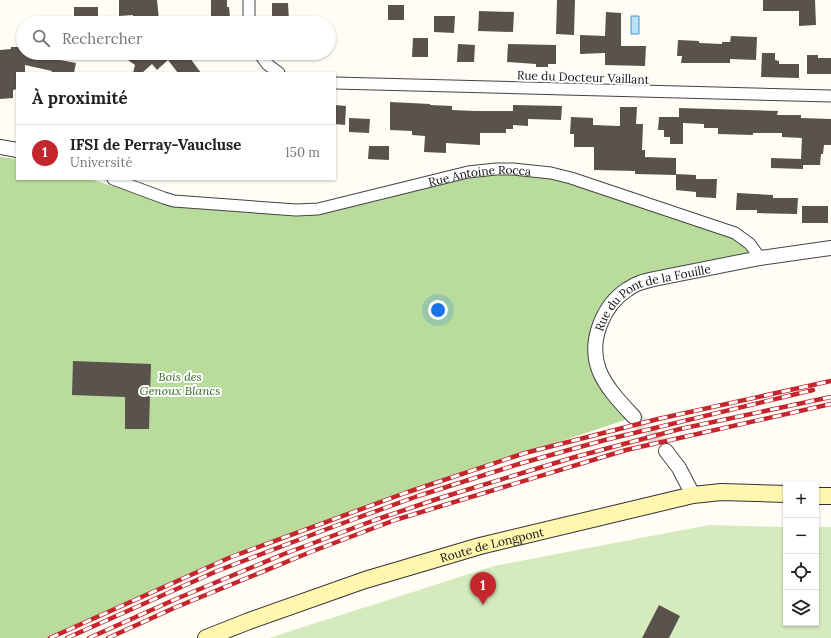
<!DOCTYPE html>
<html lang="fr">
<head>
<meta charset="utf-8">
<style>
  :root { --surface:#fff; --page:#f2f2f2; --text:#222; --muted:#767676; --line:#e0e0e0; --accent:#c4262e }
  body { margin:0; font-family:Lora,serif; background:var(--page); color:var(--text) }
  .controls { position:absolute; right:12px; bottom:12px; display:grid; overflow:hidden; border-radius:0px; box-shadow:0 1px 3px #0004 }
  .controls button { width:36px; height:36px; display:grid; place-items:center; padding:0; border:0; border-bottom:1px solid var(--line); background:var(--surface); color:var(--text); font:20px sans-serif }
  .you { position:absolute; left:438px; top:310px; width:14px; height:14px; margin:-10px; border:3px solid #fff; border-radius:50%; background:#1a73e8; box-shadow:0 0 0 6px #1a73e833 }
  .badge { display:grid; place-items:center; width:26px; height:26px; border-radius:50%; background:var(--accent); color:#fff; font-size:13px; font-weight:700 }
  .pin { position:absolute; translate:-50% -33px; filter:drop-shadow(0 1px 2px #0008) }
  .pin::after { content:''; position:absolute; top:21px; width:14px; height:12px; background:inherit; clip-path:polygon(0 0,100% 0,50% 100%) }
  .list { margin:0; padding:0; list-style:none }
  h2 { display:flex; justify-content:space-between; align-items:center; height:52px; margin:0; padding:0 16px; font-size:17px }
  h2 small { font-size:13px; font-weight:400; color:var(--muted) }
  .list li { display:grid; grid-template-columns:26px 1fr auto; gap:12px; align-items:center; box-sizing:border-box; height:56px; padding:0 16px; border-top:1px solid var(--line) }
  .list b { display:block; font-size:15px; white-space:nowrap }
  .list p { margin:0; font-size:13px; white-space:nowrap; color:var(--muted) }
  .list em { font-size:13px; font-style:normal; color:var(--muted) }
  .icon { flex:none; width:22px; height:22px; fill:none; stroke:currentColor; stroke-width:2; stroke-linecap:round; stroke-linejoin:round }
  .map { position:relative; flex:none; width:831px; height:638px; overflow:hidden }
  .search { position:absolute; background:var(--surface); box-shadow:0 1px 3px #0004; left:16px; top:16px; width:320px; height:44px; display:flex; align-items:center; gap:10px; box-sizing:border-box; padding:0 14px; border-radius:22px; color:var(--muted); font-size:15px }
  .panel { position:absolute; background:var(--surface); box-shadow:0 1px 3px #0004; left:16px; top:72px; width:320px; height:108px; border-radius:0px }
  .map>svg:first-child { display:block }
  .green { fill:#d5ebbd }
  .forest { fill:#b9dc9c }
  .water { fill:#b9e0f7; stroke:#3f96cf }
  .building { fill:#5a524d }
  .lines { fill:none; stroke-linecap:round; stroke-linejoin:round }
  .tertiary-tunnel { stroke:#dbdad3; stroke-width:14; stroke-dasharray:14 7; stroke-linecap:butt }
  .minor-casing { stroke:#444; stroke-width:13 }
  .tertiary-casing { stroke:#444; stroke-width:16 }
  .secondary-casing { stroke:#333; stroke-width:18 }
  .minor { stroke:#fff; stroke-width:11 }
  .tertiary { stroke:#fff; stroke-width:14 }
  .secondary { stroke:#fff6b0; stroke-width:16 }
  .rail-casing { stroke:#c4262e; stroke-width:4.5 }
  .rail { stroke:#fff; stroke-width:3; stroke-dasharray:9; stroke-linecap:butt }
  .labels { text-anchor:middle; dominant-baseline:central; stroke-width:4; stroke-linejoin:round; paint-order:stroke }
  .street-label { font-size:12px; fill:#111; stroke:#fff }
  .park-label { font-size:12px; font-style:italic; fill:#2f6b1f; stroke:#fff }
</style>
</head>
<body>
<div class="map">
<svg width="831" height="638" viewBox="0 0 831 638">
  <rect width="100%" height="100%" fill="#fffdf5"/>
  <path class="green" d="M709 525 786 527V623H816V527H831V638H269L494 566Z"/>
  <path class="forest" d="M0 157 17 159V179H90L109 185 174 201 296 210 451 177 532 170 735 233 760 258 654 279 611 305 596 358 634 417 405 493 231 557 50 638H0Z"/>
  <path class="water" d="M631 16H639V34H631Z"/>
  <path class="building" d="M119 0H157L159 20 133 21V15L119 16Z
    M211 0H227V7H229L230 17 211 18Z
    M557 0H575L574 35 556 34Z
    M763 0H815L816 25 799 26V11H763Z
    M272 3H288L289 21H272Z
    M388 5H404V20H388Z
    M74 7H98V23H74Z
    M479 11 514 12 513 32 478 31Z
    M606 12 621 13V46H646L645 66 605 65V53L580 54V35L605 36Z
    M434 16H455L454 33 434 32Z
    M731 36 757 37 756 60 730 59V63H681L682 56H677L678 40 699 41V43L722 44V42H730Z
    M413 38H428V57H412Z
    M458 44 475 45 474 62H457Z
    M508 44 556 45V64H548V67H536V64L507 62Z
    M11 47H23V53H61L60 60 76 63 74 73H51L52 71 25 65V73H17V89L13 90V98L0 99V50L11 49Z
    M118 53H182L188 60 190 58 201 73H178L168 60 157 70 152 64 142 73H133L135 65Z
    M762 53H775V60L779 61V64H799V78L761 77Z
    M807 55H818V58H831V74H807Z
    M390 102 430 104V105L452 106V110L475 111H513V105L562 106 561 120 528 119V126L513 125V129H506V133H480V145L446 143V153L424 152 425 136 412 135V131L390 130Z
    M335 105 346 106 345 125 335 124Z
    M620 107H637L636 124H643L642 150H645V157L676 158V175L635 174V171L594 170V147H574V134H570L571 117 593 118V125L620 126Z
    M679 108 778 111 777 115H801V118L831 119V145H824L823 154H821L820 165H803V169L771 168V158L801 159 802 138 782 137V133H753V135L718 134V128H704V124L683 123V144H670V137H664V130H658L659 117H679Z
    M349 118 370 119 369 133 349 132Z
    M369 146H389V160L368 159Z
    M676 174 696 175V179H717L716 198 696 197V192L676 190Z
    M737 193 773 195V198H798L797 214 757 213V210H736Z
    M802 206H828V223H802Z
    M73 361 151 364 149 429H125V397L72 395Z
    M659 605 680 616 669 638H642Z"/>
  <g class="lines">
    <path class="tertiary-tunnel" d="M634 417 666 451"/>
    <defs>
      <g id="minor">
        <path d="M249 0V23"/>
        <path d="M259 53 267 64 279 73"/>
        <path d="M335 83 831 96"/>
        <path id="s1" d="M113 179 164 198 174 201 296 210 318 209 468 172 496 169H513L551 173 571 178 735 233 750 244 760 258"/>
      </g>
      <g id="tertiary">
        <path d="M0 147 17 150"/>
        <path id="s2" d="M634 417C621 403 606 388 599 370 588 341 603 305 628 289 636 283 645 281 654 279L760 258 831 248"/>
        <path d="M666 451 679 468 693 495"/>
      </g>
      <g id="secondary">
        <path d="M816 496H831"/>
        <path id="s3" d="M206 638 249 621 365 580 480 546 693 495 721 492 786 494"/>
      </g>
    </defs>
    <use href="#minor" class="minor-casing"/>
    <use href="#tertiary" class="tertiary-casing"/>
    <use href="#secondary" class="secondary-casing"/>
    <use href="#minor" class="minor"/>
    <use href="#tertiary" class="tertiary"/>
    <use href="#secondary" class="secondary"/>
    <defs>
      <path id="rail" d="M50 638 231 557 405 493 525 453 658 419 831 381
        M67 638 217 571 335 526 418 496 522 463 605 440 813 390
        M89 638 176 599 284 554 375 520 440 498 575 457 680 429 831 397
        M108 638 174 608 313 551 395 520 626 450 831 404"/>
    </defs>
    <use href="#rail" class="rail-casing"/>
    <use href="#rail" class="rail"/>
  </g>
  <g class="labels">
    <g class="street-label">
      <text transform="translate(583 77) rotate(2)">Rue du Docteur Vaillant</text>
      <text stroke="none"><textPath href="#s1" startOffset="375">Rue Antoine Rocca</textPath></text>
      <text stroke="none"><textPath href="#s2" startOffset="168">Rue du Pont de la Fouille</textPath></text>
      <text stroke="none"><textPath href="#s3" startOffset="301">Route de Longpont</textPath></text>
    </g>
    <g class="park-label">
      <text x="180" y="376">Bois des<tspan x="180" dy="14">Genoux Blancs</tspan></text>
    </g>
  </g>
</svg>
<div class="controls">
<button>+</button>
<button>−</button>
<button><svg class="icon" aria-label="locate" viewBox="0 0 24 24"><circle cx="12" cy="12" r="6"/><path d="M12 2v4M12 18v4M2 12h4M18 12h4"/></svg></button>
<button><svg class="icon" aria-label="layers" viewBox="0 0 24 24"><path d="M12 4l9 5-9 5-9-5zM3 14l9 5 9-5"/></svg></button>
</div>
<div class="you"></div>
<div class="pin badge" style="left:483px;top:605px">1</div>
<div class="search"><svg class="icon" aria-label="search" viewBox="0 0 24 24"><circle cx="10" cy="10" r="6"/><path d="M15 15l6 6"/></svg>Rechercher</div>
<section class="panel">
<h2>À proximité<small></small></h2>
<ul class="list">
<li><span class="badge">1</span><div><b>IFSI de Perray-Vaucluse</b><p>Université</p></div><em>150 m</em></li>
</ul>
</section>
</div>
</body>
</html>
